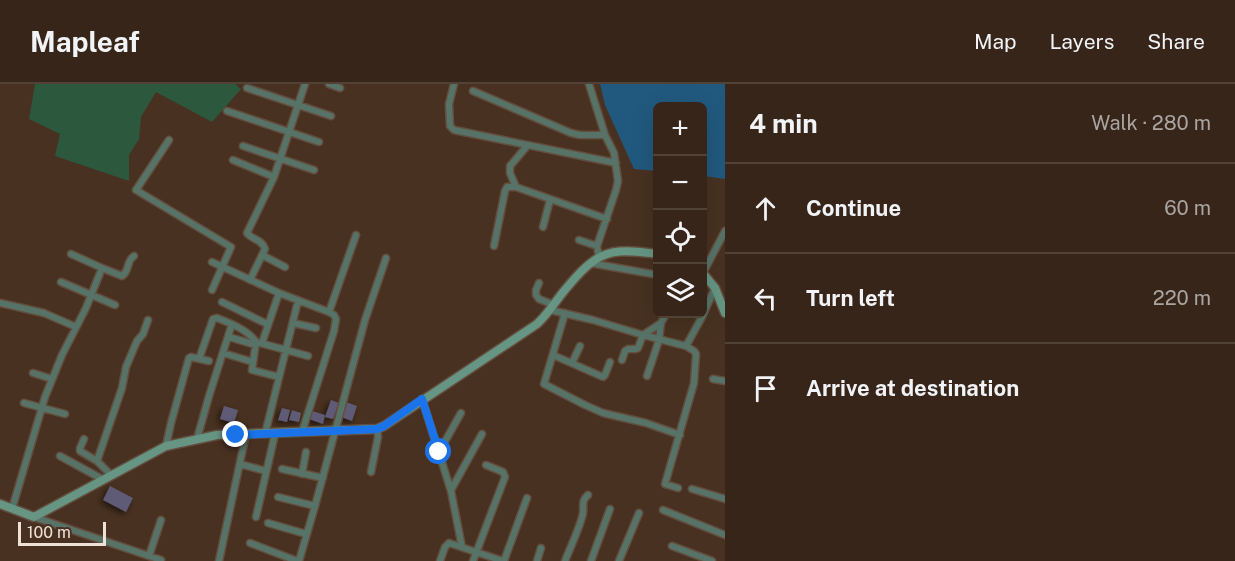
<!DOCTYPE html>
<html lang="en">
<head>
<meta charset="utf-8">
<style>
  :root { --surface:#362518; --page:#413125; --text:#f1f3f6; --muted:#aaa5a2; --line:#504237 }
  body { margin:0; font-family:"Public Sans",sans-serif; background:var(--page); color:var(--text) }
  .controls { position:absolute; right:18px; top:18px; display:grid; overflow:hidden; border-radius:9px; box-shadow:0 6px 24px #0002 }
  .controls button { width:54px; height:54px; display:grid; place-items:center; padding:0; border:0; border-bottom:2px solid var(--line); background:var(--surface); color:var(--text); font:30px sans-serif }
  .scale { position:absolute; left:18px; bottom:15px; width:88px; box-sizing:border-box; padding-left:6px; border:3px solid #f0e1d7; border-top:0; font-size:16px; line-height:21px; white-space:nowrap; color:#f0e1d7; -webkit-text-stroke:4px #483120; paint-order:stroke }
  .stop { position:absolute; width:18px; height:18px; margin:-14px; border:4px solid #1a73e8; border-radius:50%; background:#fff }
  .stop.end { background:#1a73e8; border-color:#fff; box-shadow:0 2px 6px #0008 }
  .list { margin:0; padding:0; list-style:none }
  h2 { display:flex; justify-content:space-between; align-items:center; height:78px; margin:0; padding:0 24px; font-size:26px }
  h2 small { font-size:20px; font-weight:400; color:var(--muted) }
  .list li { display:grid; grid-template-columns:39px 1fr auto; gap:18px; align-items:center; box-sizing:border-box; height:90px; padding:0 24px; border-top:2px solid var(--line) }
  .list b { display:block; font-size:22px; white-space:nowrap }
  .list em { font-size:20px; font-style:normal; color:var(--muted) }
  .icon { flex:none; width:33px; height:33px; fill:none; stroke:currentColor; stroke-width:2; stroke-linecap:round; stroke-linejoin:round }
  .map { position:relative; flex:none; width:725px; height:477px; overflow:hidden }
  header { display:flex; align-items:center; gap:36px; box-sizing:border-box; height:84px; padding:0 30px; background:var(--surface); border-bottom:2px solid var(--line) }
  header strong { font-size:28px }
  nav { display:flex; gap:33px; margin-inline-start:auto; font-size:21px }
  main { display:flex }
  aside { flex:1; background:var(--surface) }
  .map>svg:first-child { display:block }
  .green { fill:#2c583e }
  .water { fill:#21597e }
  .building { fill:#5f5a75; filter:url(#shadow) }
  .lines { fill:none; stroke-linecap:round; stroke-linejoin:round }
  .minor-casing { stroke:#634d3d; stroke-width:9 }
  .secondary-casing { stroke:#634d3d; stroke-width:11 }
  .minor { stroke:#577368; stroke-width:6 }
  .secondary { stroke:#669584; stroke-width:8 }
  .route { stroke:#1a73e8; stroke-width:8 }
</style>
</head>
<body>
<header>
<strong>Mapleaf</strong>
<nav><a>Map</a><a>Layers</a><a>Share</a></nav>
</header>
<main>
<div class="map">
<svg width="725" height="477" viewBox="0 0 725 477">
  <defs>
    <filter id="shadow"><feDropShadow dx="-2.5" dy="2.5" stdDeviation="3" flood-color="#0009"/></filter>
  </defs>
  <rect width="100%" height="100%" fill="#483120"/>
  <path class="green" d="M35 0H235L241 5 212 38 156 8 141 33 139 55 129 71V97L55 72 60 50 29 35Z"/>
  <path class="water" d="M600 0H725V95L703 92 702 22H658L657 87 634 85 605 21Z"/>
  <path class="building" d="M331 316 339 319 333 335 325 333Z
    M346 318 357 322 352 337 341 333Z
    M224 322 238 326 234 339 220 335Z
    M282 324 290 326 287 338 278 336Z
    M292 326 301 329 299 338 289 336Z
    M312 327 325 331 323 340 309 335Z
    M110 402 133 414 126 428 103 416Z"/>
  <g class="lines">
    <defs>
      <path id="minor" d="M329 0 340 4
        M454 0 449 20 450 42 454 46 616 79
        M589 0 605 51 614 69 618 97 616 106 597 162 599 173
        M247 4 331 32
        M473 7 571 49 580 51H605
        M227 27 319 58
        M169 56 136 106 231 163 212 206
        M243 62 314 86
        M527 62 510 82V89L516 103 607 135
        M233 76 274 93
        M543 143 550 116
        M579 156 597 162
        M494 162 505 107 507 103H516
        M71 170 102 184
        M262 171 285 183
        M212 178 279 209 262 259
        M590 179 658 191
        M703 189 725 147
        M250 196 265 165C262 155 252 156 247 149L274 93 305 0
        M61 198 115 221
        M539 199 536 206V211L539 215 554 221
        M279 209 329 228 334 231 336 235 334 247 302 348
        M222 218 267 240
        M0 219 44 229 76 243
        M550 226 593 236 643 251 686 262 694 267 696 270 694 299 665 400 678 404
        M329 228 356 151
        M565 229 544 300 585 321 603 329 646 339 680 351
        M293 239 316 244
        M229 253 256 261
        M260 259 308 272
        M686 262 702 233 715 204
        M223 269 253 278
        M553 271 603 293 605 291 610 278
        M199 275 213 235 217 234C230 239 248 246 256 258L252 286 279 293
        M622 276 625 267 628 265H636L638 264 643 251 661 239
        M572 279 580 262
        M33 289 52 295
        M647 292 659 256 661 239 666 230
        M713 295 725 297
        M422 315 451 407 462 463
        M24 319 65 330
        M265 350 298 217
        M84 355 80 364V367L97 377
        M197 355 209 312 232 240
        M166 362 171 339 189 274 191 273 209 277
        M439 368 461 329
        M60 372 102 395
        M240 380 266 387
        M282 385 323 394
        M371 388 378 353 377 345
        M302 390 306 368
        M111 391 97 377 122 304 126 283 137 257 143 250 148 236
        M692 405 725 415
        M451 406 482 350
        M278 413 315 422
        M12 425 45 313 62 271 86 224 102 184 122 192C130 187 126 177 134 172
        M663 426 725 451
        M34 433 161 476
        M256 433 275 350
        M268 439 306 450
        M250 459 297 477
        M672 462 712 477
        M149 472 161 436
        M219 477 246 350
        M299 477 315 422 365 236 386 174
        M440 477 445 463 449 459 503 477
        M473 477 505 393 503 388 486 381
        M504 477 527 414
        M537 477 541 464
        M565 477C570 464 581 441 583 429 584 420 581 417 588 411
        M591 477 610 425
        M619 477 639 429"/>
      <path id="secondary" d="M702 188 715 204 725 229
        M0 420 34 433 166 362 217 351 377 345 384 342 537 240C548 230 555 218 564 207 574 195 587 179 602 172 618 164 641 168 658 170"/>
    </defs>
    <use href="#minor" class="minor-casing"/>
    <use href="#secondary" class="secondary-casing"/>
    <use href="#minor" class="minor"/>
    <use href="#secondary" class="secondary"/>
  </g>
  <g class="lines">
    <path class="route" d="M236 351 377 345 384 342 422 315 439 368"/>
  </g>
</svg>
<div class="controls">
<button>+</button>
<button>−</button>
<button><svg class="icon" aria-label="locate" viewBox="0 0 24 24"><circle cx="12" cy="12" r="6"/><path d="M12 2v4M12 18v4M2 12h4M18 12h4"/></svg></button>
<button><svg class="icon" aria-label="layers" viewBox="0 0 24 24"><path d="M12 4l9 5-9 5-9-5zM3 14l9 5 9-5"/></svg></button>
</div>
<div class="scale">100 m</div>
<div class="stop" style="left:439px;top:368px"></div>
<div class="stop end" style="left:236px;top:351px"></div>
</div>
<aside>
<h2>4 min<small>Walk · 280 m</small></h2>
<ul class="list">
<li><svg class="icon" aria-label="ahead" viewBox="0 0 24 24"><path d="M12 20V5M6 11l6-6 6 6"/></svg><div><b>Continue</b></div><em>60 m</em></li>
<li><svg class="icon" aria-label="left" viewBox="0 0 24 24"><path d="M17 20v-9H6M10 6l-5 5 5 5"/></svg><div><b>Turn left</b></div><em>220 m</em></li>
<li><svg class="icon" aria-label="arrive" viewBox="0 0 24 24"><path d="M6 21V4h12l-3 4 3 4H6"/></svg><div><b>Arrive at destination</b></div></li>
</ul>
</aside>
</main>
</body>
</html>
